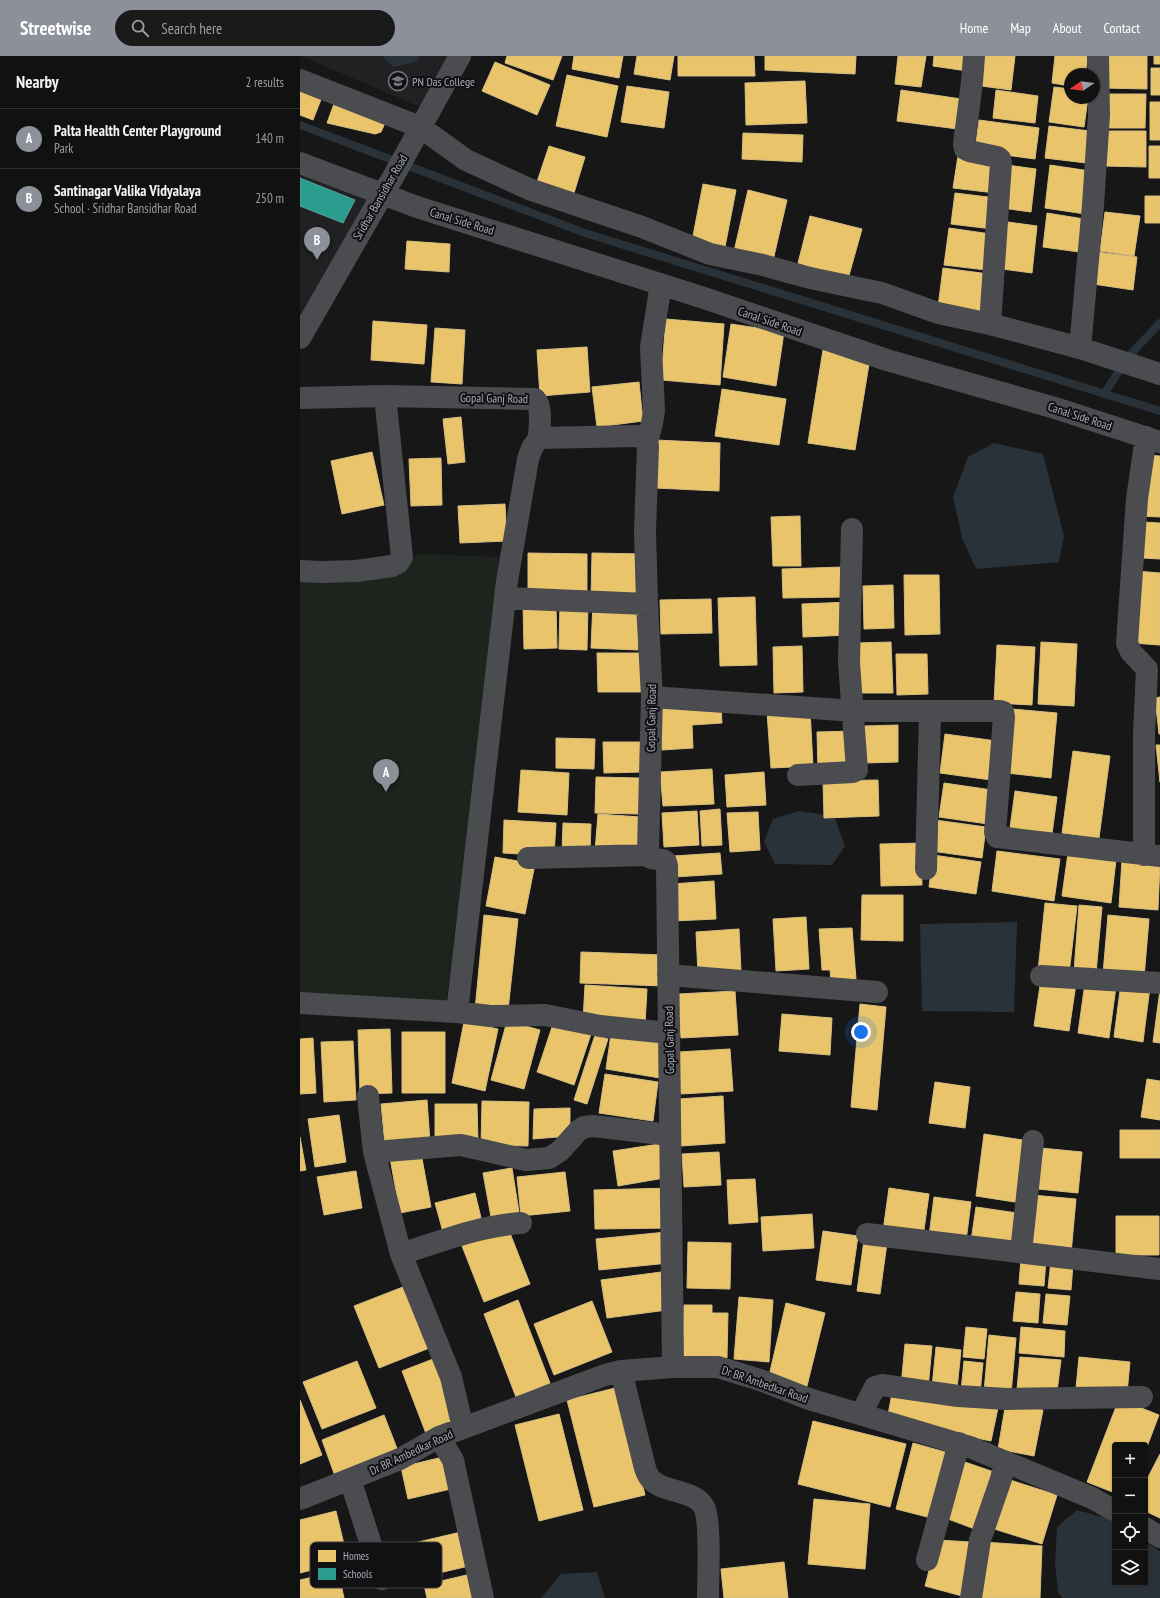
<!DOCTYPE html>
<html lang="en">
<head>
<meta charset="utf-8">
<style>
  :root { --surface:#111; --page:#1a1a1a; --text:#f1f3f6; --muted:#9c9d9f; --line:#303131; --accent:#8c9099 }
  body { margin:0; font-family:"PT Sans Narrow",sans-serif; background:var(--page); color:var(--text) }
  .controls { position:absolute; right:12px; bottom:12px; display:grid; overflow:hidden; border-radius:4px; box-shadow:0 1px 3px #0004 }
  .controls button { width:36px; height:36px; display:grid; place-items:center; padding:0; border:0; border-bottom:1px solid var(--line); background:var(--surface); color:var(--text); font:20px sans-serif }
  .compass { position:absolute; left:764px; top:12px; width:36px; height:36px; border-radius:50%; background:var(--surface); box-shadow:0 1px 3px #0004; rotate:257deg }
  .you { position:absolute; left:561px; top:976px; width:14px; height:14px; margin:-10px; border:3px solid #fff; border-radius:50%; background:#1a73e8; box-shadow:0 0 0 6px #1a73e833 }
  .badge { display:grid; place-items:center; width:26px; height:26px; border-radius:50%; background:var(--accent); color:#fff; font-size:13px; font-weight:700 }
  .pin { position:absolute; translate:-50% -33px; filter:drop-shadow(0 1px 2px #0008) }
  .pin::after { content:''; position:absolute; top:21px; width:14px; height:12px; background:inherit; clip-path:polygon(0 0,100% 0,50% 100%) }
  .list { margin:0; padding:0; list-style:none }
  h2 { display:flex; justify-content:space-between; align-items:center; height:52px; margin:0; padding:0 16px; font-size:17px }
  h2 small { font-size:13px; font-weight:400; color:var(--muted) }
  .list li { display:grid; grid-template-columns:26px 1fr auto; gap:12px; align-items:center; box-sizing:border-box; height:60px; padding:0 16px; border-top:1px solid var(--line) }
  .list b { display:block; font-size:15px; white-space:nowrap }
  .list p { margin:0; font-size:13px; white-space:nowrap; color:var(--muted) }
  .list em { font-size:13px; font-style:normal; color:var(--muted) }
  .icon { flex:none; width:22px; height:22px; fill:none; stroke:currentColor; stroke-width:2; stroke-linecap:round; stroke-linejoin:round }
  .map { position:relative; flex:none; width:860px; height:1542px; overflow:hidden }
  header { display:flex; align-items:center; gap:24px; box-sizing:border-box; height:56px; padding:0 20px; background:var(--accent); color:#fff }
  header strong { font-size:19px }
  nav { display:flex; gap:22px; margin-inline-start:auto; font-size:14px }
  .search { width:280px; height:36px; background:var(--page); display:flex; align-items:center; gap:10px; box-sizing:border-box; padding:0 14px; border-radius:22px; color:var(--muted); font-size:15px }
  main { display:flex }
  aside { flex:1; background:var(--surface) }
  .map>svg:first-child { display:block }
  .built { fill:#212123 }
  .green { fill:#1d241e }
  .water { fill:#2a3239 }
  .homes { fill:#e9c46a; stroke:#d6bd81 }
  .schools { fill:#2a9d8f; stroke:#50a29b }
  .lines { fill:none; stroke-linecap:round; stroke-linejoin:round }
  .stream { stroke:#2a3239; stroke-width:8 }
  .minor { stroke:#4b4c50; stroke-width:22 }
  .labels { text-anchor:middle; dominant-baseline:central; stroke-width:4; stroke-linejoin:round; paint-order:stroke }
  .poi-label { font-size:12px; fill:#a8adb8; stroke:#111113; text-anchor:start }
  .street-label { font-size:12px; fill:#a8adb8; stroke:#111113 }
  .key { fill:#111113; stroke:#3e4045; stroke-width:1 }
  .key-label { font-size:11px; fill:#a8adb8 }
</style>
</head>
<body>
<header>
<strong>Streetwise</strong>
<div class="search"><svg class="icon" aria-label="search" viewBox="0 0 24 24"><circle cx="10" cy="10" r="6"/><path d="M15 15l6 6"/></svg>Search here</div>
<nav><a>Home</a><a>Map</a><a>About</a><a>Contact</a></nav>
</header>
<main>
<aside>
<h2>Nearby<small>2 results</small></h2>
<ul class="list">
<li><span class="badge">A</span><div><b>Palta Health Center Playground</b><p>Park</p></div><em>140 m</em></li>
<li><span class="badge">B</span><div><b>Santinagar Valika Vidyalaya</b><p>School · Sridhar Bansidhar Road</p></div><em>250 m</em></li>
</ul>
</aside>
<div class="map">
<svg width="860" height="1542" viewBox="0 0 860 1542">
  <rect width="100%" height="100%" fill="#171717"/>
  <path class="built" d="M1 0H149L120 51Z
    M0 116 68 143 0 266Z"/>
  <path class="green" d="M119 498 199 501 146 951 0 948V520L73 523Z"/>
  <path class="water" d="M82 0H120L116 6 93 11Z
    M694 387 743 398 764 480 759 506 676 513 662 482 653 441 668 401Z
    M499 755 534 760 545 790 532 809 475 808 464 786 473 763Z
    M717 866 714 956 622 955 620 868Z
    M777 1454 806 1462 815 1468V1527H845V1486L860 1495V1542H763L758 1537 755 1508 757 1471Z
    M297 1516 305 1542H241L261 1518Z"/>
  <path class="homes" d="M207 0H262L253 24 205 7Z
    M274 0H323L319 22 272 13Z
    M337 0H374L370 24 334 18Z
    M378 0H454L455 20H378Z
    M465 0H556L555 18 465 14Z
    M598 0H626L621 31 595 28Z
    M634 0H669L667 15 633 10Z
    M678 0H715L711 34 674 29Z
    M755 0H788L785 18H770V30L752 27Z
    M803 0H847V33L803 32Z
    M854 0H860V8H854Z
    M195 6 250 29 237 59 182 35Z
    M851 12H860V39H851Z
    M267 19 318 30 307 81 256 70Z
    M505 25 507 67 446 69 445 27Z
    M327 30 369 36 364 72 321 66Z
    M754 31 770 33V42H788L784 71 749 66Z
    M0 32 22 41 13 64 0 59Z
    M601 34 668 44 665 74 597 65Z
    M696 34 738 40 735 67 693 62Z
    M803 38H846L845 72H802Z
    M35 45 86 65 81 76 75 78 27 67Z
    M850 46H860V84H850Z
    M679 64 739 72 735 103 675 95Z
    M749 70 790 75 786 107 745 102Z
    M803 75H846V111L803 110Z
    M443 77 503 79 502 106 442 103Z
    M249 90 285 101 274 137 237 126Z
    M849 90H860V122H849Z
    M658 100 699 105 695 137 653 132Z
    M707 109 736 113 731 156 702 152Z
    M750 109 790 115 785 158 745 152Z
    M403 128 436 134 425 191 392 185Z
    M448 134 487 144 472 209 433 200Z
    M655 137 696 142 692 173 651 168Z
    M845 140H860V167H845Z
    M805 156 840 160 834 200 800 195Z
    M747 157 784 163 779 196 743 191Z
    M510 160 562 173 548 223 498 207Z
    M708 166 737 170 732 217 702 213Z
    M649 172 691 178 686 214 644 209Z
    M107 185 150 188 149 216 105 213Z
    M797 196 837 201 833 234 793 228Z
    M643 212 689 218 684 257 638 251Z
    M366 263 424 268 420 329 361 324Z
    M73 265 127 269 124 308 71 304Z
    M431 268 484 276 476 330 423 321Z
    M135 272 165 274 162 328 131 326Z
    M287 291 290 336 240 340 237 294Z
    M523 294 570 302 555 394 508 387Z
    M339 326 343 365 297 371 292 331Z
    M422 333 486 343 479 389 415 380Z
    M161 361 165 406 148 408 143 363Z
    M356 384 420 387 419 435 355 432Z
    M72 396 84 449 42 458 31 405Z
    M845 399 860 400V461L841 460Z
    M141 402 142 449 111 450 109 403Z
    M205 448 207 485 160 487 158 450Z
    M500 460 501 510H473L471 461Z
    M844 466 860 467V503L842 502Z
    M228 497 287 498V541H228Z
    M292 497 345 498 344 543 291 541Z
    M543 511 544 541 483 542 482 513Z
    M836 515 860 517V589L832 587Z
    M604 519H639L640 578 605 579Z
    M593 529 594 572 564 573 563 530Z
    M455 541 457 609 420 610 418 542Z
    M411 543 412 577 361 578 360 544Z
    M260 546 288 547 287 594 259 593Z
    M550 546 549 579 503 581 502 548Z
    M293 547 339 549 338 594 291 592Z
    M256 548 257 592 224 593 223 549Z
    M591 586 593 637H557L556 587Z
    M741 586 777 588 774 650 738 648Z
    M697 589 735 591 732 649 694 647Z
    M502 590 503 636 474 637 473 591Z
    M297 597H346L347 636H298Z
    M596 598H627L628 638 597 639Z
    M860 641V678H859L855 642Z
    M421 649 422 667 392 669 393 692 362 694 360 653Z
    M510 653 513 710 471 712 467 656Z
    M712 653 757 657 751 722 707 717Z
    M598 669V706L565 707 564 670Z
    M553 675 554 713H518L517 676Z
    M645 678 697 685 691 724 640 717Z
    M256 682 295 683 294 713 256 712Z
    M303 686H341L342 716 304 717Z
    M856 689H860V726Z
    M773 695 810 700 799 782 762 777Z
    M412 713 414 748 363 750 360 716Z
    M221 714 269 717 267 759 218 756Z
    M464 716 466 749 427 751 425 719Z
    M296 721 339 722V758L295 757Z
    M578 724 579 760 524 762 523 725Z
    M644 727 692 734 688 768 639 761Z
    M715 735 757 741 752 778 710 772Z
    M420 753 422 789 402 790 400 755Z
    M397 755 399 789 364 791 362 757Z
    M458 756 460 794 430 796 427 757Z
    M298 758 340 761 338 798 295 795Z
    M204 764 256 767 254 800 203 797Z
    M635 764 686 771 682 802 631 795Z
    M263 767 291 768 290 797 262 796Z
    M621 787 622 829 581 830 580 788Z
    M697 795 760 803 754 845 692 835Z
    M420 797 422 818 374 821 373 800Z
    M768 797 816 804 811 847 762 840Z
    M633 799 681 806 676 838 629 831Z
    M195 801 235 808 225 858 186 850Z
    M822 804 860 806 858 854 819 851Z
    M414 825 416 863 373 865 371 828Z
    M562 839H603V885L561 884Z
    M745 847 777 850 769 918 738 915Z
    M779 849 802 851 796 917 774 915Z
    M184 859 218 863 208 954H175Z
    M808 859 849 863 844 922 803 918Z
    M506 861 509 913 476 915 473 863Z
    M552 872 556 923 531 925 530 914H522L519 873Z
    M439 873 441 915 398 918 396 876Z
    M281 896 364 899 363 930 280 927Z
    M741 923 776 928 769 975 734 970Z
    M785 927 816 931 809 982 778 977Z
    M821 927 850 931 843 986 814 981Z
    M285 929 347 933 345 969 283 965Z
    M860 934V987L853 986Z
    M435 935 438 979 381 982 378 938Z
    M560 948 586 951 577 1054 551 1051Z
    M482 958 532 962 530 999 479 995Z
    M255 962 292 975 274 1029 237 1016Z
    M207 965 240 974 224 1033 191 1024Z
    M164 966 198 973 185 1035 152 1027Z
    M90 973 92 1037 60 1038 58 974Z
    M102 976H145V1037H102Z
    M311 978 365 987 360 1022 306 1013Z
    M295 979 308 983 287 1048 274 1044Z
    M13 982 16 1037 0 1038V983Z
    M53 985 56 1044 24 1046 21 986Z
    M430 993 433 1035 381 1038 378 996Z
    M305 1018 358 1026 353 1065 299 1057Z
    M847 1023 860 1025V1064L841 1061Z
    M635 1026 670 1031 665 1072 629 1067Z
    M423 1040 425 1087 381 1090 378 1043Z
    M127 1044 130 1086 85 1090 81 1048Z
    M182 1045 229 1046 228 1090 181 1089Z
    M135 1048H177L178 1083H135Z
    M270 1052V1080L233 1083 234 1053Z
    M39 1059 46 1106 15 1111 8 1063Z
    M820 1074H860V1102H820Z
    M684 1078 729 1085 721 1147 676 1140Z
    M0 1081 6 1114 0 1115Z
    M366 1087 370 1121 318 1130 313 1095Z
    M741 1092 782 1096 778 1137 738 1133Z
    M419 1096 421 1129 384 1131 382 1098Z
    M121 1097 131 1151 100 1157 90 1102Z
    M212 1112 219 1156 191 1161 183 1117Z
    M56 1115 62 1152 24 1159 17 1121Z
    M265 1116 270 1155 221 1160 217 1121Z
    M455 1123 458 1166 429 1168 427 1124Z
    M370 1132 371 1172 295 1173 294 1134Z
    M589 1132 629 1138 623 1181 583 1175Z
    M175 1137 182 1166 143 1176 135 1147Z
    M732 1139 776 1143 771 1198 727 1193Z
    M634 1141 671 1146 666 1185 629 1180Z
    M676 1151 724 1158 719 1192 671 1185Z
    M512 1158 514 1192 463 1195 461 1161Z
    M816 1160H859V1199H816Z
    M208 1172 230 1228 184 1246 162 1190Z
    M523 1175 558 1180 551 1229 516 1224Z
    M366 1176 369 1207 299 1214 296 1183Z
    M564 1184 587 1187 580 1238 557 1235Z
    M388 1186 431 1187 430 1233 387 1232Z
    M721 1202 746 1204 744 1230 719 1228Z
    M751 1205 773 1208 771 1234 748 1232Z
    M361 1216 367 1254 307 1262 301 1224Z
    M108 1229 132 1291 79 1312 54 1250Z
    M716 1236 740 1238 738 1267 713 1265Z
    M746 1238 770 1240 767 1269 743 1267Z
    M439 1241 473 1244 469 1306 434 1303Z
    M218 1244 250 1327 216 1341 184 1258Z
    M292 1245 312 1296 254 1319 234 1268Z
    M486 1247 525 1257 506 1334 468 1324Z
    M384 1249H412V1257H428L427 1302H383Z
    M666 1271 687 1273 684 1303 663 1301Z
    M721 1271 765 1275 764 1301 719 1297Z
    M689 1279 716 1282 711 1338 684 1336Z
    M605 1288 632 1290 628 1333 601 1330Z
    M636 1291 661 1294 657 1333 632 1331Z
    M720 1301 761 1304 757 1336 717 1333Z
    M779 1301 830 1306 827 1337 776 1332Z
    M133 1303 158 1367 127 1380 102 1315Z
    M57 1305 76 1352 22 1373 3 1326Z
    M664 1305 683 1307 680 1337 661 1335Z
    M319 1331 345 1439 294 1451 267 1344Z
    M593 1332 698 1352 691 1385 587 1364Z
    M819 1343 859 1359 845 1396V1389H815V1437L787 1426Z
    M0 1344 22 1399 0 1408Z
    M706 1346 743 1354 734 1400 698 1393Z
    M259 1358 283 1454 239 1465 215 1369Z
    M84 1359 98 1395 35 1420 22 1384Z
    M513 1365 606 1388 590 1451 498 1428Z
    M613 1387 652 1398 635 1463 596 1453Z
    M860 1398V1462L845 1455V1427Z
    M147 1400 155 1432 108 1443 101 1411Z
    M659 1404 700 1418 680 1475 640 1460Z
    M707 1423 757 1439 742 1488 691 1472Z
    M514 1443 570 1448 565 1513 508 1508Z
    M36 1455 48 1505 0 1517V1464Z
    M165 1475 173 1509 101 1526 93 1492Z
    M637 1484 671 1486 662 1540 625 1530Z
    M683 1486 742 1490 740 1542H680Z
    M484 1506 488 1542H424L421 1513Z
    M38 1515 44 1542H0V1524Z
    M175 1517 181 1542H127L124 1529Z"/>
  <path class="schools" d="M0 122 55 144 43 167 0 150Z"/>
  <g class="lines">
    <path class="stream" d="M0 69 285 177 860 355
      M804 338 829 300 860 267"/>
    <path class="minor" d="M674 0 672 26 664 88 665 93 669 95 697 101 700 103 701 107 690 268
      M0 24 120 71 166 104 229 133 342 171 410 198 463 209 510 222 582 237 638 257 690 268 780 292 860 318
      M0 107 117 151 404 242 587 304 755 352 860 386
      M0 282 82 139 92 123 160 0
      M780 292 793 149 799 59 798 0
      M0 342 85 340 235 343C243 351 239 371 239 382L337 380C344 381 346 383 348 390L345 475 347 548 352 641 348 795 351 802 363 804 366 806 367 810 373 1311
      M347 386 352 367 354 355 351 291 361 228
      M0 515 22 516 56 515 92 510 98 507 102 501 85 340
      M205 542 347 548
      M352 641 555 655H700L703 656 704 661 695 776 697 781 860 800
      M498 719 553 716 557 714 549 607 552 473
      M844 799V678L847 613 831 596 827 587 837 443 846 381
      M228 802 349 799
      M626 813 630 656
      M368 919 577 936
      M741 920 860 927
      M0 947 157 956 190 960 245 959 300 970 369 977
      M157 956 207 525 228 403 232 392 239 382
      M68 1040 74 1096 101 1198 151 1321 163 1372
      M74 1096 161 1089 226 1104 249 1102 260 1095 278 1075 284 1071 293 1070 370 1079
      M567 1178 860 1213
      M721 1196 733 1085
      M101 1198C140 1185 180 1170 221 1167
      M321 1315 345 1412C346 1415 347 1418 349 1421 359 1437 395 1433 404 1451 411 1464 408 1523 408 1542
      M561 1358 575 1331 582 1329 658 1340 707 1343 842 1341
      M139 1381 153 1404 183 1542
      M50 1423 82 1523
      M0 1443 100 1403 139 1381 305 1319 321 1315 373 1311H418L463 1325 509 1343 670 1391 792 1442 815 1455
      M845 1472 860 1481
      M627 1504 659 1387
      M671 1542 680 1484 701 1423 705 1406"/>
  </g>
  <defs>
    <symbol id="university-ring" viewBox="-11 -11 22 22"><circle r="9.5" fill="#111113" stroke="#757880" stroke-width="1.5"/><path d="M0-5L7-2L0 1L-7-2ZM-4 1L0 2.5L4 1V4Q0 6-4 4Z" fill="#757880"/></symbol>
  </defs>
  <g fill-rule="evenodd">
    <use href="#university-ring" x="87" y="14" width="22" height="22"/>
  </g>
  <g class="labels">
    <g class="poi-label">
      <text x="112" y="25">PN Das College</text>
    </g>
    <g class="street-label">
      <text transform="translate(80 141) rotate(-60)">Sridhar Bansidhar Road</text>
      <text transform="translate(162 165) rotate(17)">Canal Side Road</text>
      <text transform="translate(470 265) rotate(19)">Canal Side Road</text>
      <text transform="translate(194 342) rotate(1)">Gopal Ganj Road</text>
      <text transform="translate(780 360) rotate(18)">Canal Side Road</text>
      <text transform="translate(351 662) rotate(-89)">Gopal Ganj Road</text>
      <text transform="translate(369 984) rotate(-91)">Gopal Ganj Road</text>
      <text transform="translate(465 1328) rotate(19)">Dr BR Ambedkar Road</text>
      <text transform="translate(111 1396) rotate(-25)">Dr BR Ambedkar Road</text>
    </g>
  </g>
  <rect x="10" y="1486" width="132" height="46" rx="6" class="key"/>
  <rect x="18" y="1494" width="18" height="12" fill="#e9c46a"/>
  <rect x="18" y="1512" width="18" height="12" fill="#2a9d8f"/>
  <g class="key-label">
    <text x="43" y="1504">Homes</text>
    <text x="43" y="1522">Schools</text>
  </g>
</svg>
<div class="controls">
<button>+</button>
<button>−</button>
<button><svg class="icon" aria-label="locate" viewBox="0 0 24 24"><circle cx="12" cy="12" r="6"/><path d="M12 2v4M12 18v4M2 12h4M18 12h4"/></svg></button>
<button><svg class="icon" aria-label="layers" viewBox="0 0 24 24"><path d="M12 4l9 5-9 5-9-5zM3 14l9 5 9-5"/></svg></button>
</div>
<svg class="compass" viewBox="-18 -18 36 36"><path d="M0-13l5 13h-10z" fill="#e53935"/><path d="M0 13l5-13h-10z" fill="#9c9d9f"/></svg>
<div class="you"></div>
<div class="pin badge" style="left:86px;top:736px">A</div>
<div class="pin badge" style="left:17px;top:204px">B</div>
</div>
</main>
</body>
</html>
